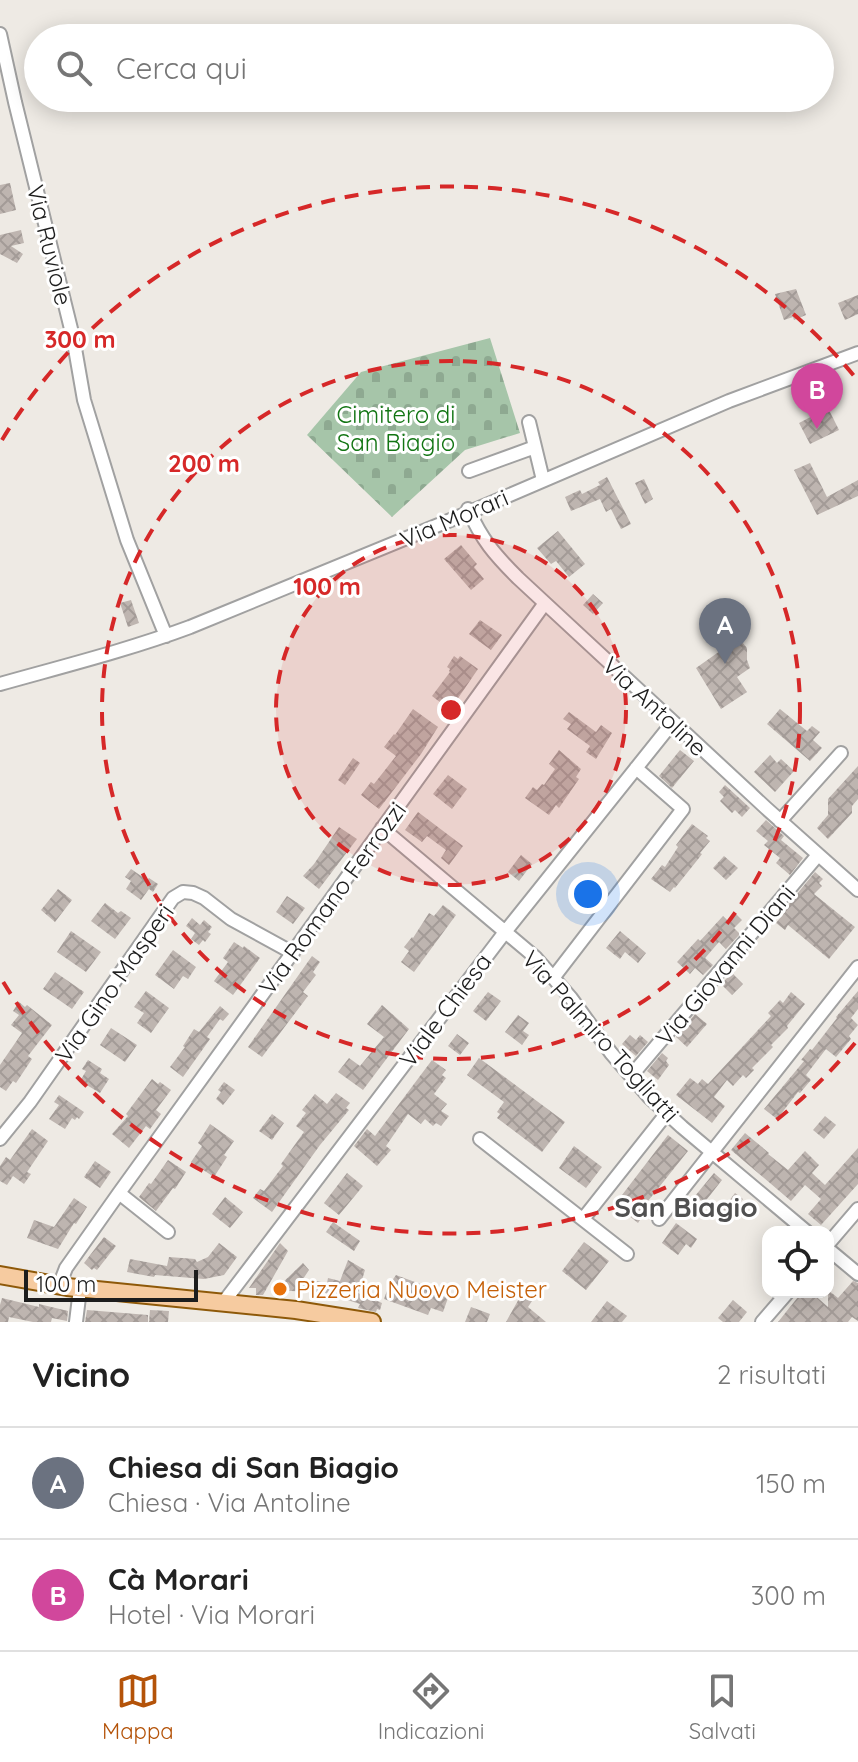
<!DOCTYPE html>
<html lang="it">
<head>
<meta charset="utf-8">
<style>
  :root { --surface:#fff; --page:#f6f6f6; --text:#222; --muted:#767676; --line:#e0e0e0; --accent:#b45309 }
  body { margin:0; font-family:Quicksand,sans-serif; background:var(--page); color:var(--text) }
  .controls { position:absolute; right:24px; bottom:24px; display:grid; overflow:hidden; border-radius:16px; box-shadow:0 4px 20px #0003 }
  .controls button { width:72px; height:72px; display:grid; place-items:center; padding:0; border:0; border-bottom:2px solid var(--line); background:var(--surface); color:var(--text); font:40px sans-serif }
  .scale { position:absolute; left:24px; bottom:20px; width:174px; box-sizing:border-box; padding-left:8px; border:4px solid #1d1d1d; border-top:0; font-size:22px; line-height:28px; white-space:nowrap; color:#1d1d1d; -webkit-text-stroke:6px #fff; paint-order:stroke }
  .you { position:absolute; left:588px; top:894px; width:28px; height:28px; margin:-20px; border:6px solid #fff; border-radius:50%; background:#1a73e8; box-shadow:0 0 0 12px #1a73e833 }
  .badge { display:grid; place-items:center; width:52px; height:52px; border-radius:50%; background:var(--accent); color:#fff; font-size:26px; font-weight:700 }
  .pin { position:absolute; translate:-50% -66px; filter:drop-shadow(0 2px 4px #0008) }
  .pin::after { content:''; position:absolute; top:42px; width:28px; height:24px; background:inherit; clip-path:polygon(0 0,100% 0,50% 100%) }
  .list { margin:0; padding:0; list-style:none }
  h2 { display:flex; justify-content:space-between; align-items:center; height:104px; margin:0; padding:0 32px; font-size:34px }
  h2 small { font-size:26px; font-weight:400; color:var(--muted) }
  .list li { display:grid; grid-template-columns:52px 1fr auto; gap:24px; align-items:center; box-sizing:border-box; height:112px; padding:0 32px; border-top:2px solid var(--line) }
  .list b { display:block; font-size:30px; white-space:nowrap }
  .list p { margin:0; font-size:26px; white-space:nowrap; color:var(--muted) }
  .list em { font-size:26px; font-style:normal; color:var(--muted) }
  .icon { flex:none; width:44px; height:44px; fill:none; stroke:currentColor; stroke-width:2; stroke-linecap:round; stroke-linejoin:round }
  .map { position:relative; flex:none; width:858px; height:1322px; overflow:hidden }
  .search { position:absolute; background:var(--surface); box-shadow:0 4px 20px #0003; left:24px; right:24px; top:24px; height:88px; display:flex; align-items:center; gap:20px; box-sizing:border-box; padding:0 28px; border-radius:44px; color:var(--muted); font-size:30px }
  .sheet { height:328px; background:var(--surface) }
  nav { display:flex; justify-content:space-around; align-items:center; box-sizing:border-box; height:112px; border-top:2px solid var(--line); background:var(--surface); font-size:22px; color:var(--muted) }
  nav a { display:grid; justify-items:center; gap:4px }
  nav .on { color:var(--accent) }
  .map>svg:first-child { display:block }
  .cemetery { fill:url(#cemetery-stones) }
  .building { fill:url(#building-cross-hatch) }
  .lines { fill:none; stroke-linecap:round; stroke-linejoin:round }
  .minor-casing { stroke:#a1a1a1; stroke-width:16 }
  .major-casing { stroke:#8e5909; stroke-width:20 }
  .minor { stroke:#fff; stroke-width:12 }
  .major { stroke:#f6cba0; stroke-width:16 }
  .ring { fill:none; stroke:#d62828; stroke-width:4; stroke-dasharray:14 10 }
  .food-dot { fill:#e8710a; stroke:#fff; stroke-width:3 }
  .labels { text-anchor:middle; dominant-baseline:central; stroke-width:6; stroke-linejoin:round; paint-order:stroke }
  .street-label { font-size:24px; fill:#1d1d1d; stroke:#fff }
  .park-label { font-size:24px; fill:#127513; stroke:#fff }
  .food-label { font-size:24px; fill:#c56008; stroke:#fff; text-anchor:start }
  .quarter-label { font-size:28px; font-weight:bold; fill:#505050; stroke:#fff }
  .centre { fill:#d62828; stroke:#fff; stroke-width:4 }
  .ring-label { font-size:24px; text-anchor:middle; font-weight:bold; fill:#d62828; stroke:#fff; stroke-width:6; stroke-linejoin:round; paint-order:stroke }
</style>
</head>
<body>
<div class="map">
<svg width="858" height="1322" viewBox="0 0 858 1322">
  <defs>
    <pattern id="cemetery-stones" width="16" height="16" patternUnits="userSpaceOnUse" patternTransform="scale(2)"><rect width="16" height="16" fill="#a6c5a9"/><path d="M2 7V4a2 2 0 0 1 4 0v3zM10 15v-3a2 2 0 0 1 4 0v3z" fill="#8ea991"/></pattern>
    <pattern id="building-cross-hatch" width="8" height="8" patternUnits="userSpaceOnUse" patternTransform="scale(2)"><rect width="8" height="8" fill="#beb5b0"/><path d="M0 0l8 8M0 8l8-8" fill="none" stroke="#a39b97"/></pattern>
  </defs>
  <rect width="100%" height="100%" fill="#eeeae4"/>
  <path class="cemetery" d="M490 338 520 433 465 450 392 517 307 435 361 372Z"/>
  <path class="building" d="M10 183 16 210 0 214V185Z
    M21 230 24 243 11 246 23 254 17 263 0 254V235Z
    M796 289 806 315 794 320 793 317 784 320 775 294Z
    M858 295V314L845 320 838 303Z
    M828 408 839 430 810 444 799 423Z
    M810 463 827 497 858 480V496L817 515 794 470Z
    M607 477 631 524 621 529 611 509 606 512 600 499 571 511 565 497 580 490 582 494 600 485 598 482Z
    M644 479 653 499 645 504 635 483Z
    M558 531 585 564 569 577 556 561 551 564 537 548Z
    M461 545 477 564 474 567 484 579 471 590 444 559Z
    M593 594 603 603 593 614 583 605Z
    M131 600 139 623 128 627 120 603Z
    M480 620 502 635 491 650 469 634Z
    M742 642 747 648V660L750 668 737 677 747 692 721 709 696 668 730 644Z
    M454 656 458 659 460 656 478 669 450 710 432 696 450 672 449 671 450 669 447 667Z
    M413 709 438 727 421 754 379 809 361 795 371 782 374 784 396 756 384 747 394 734 395 735Z
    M780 709 807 731 812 726 820 732 813 740 822 748 810 761 767 724Z
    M569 712 596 732 601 725 612 733 596 759 586 752 590 746 567 729 571 724 563 719Z
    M559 750 581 769 576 777 579 779 559 808 556 805 549 815 525 798 533 787 537 790 542 784 544 785 555 769 549 764Z
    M680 750 694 761 672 788 659 776Z
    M770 755 777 763 781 759 794 771 775 792 754 772Z
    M353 758 360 763 345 785 338 780Z
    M858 766V799L852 806V813L828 839 817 828 828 815V799Z
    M448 775 467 789 452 809 433 794Z
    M725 785 750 808 742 817 735 810 732 813 720 801 724 797 719 792Z
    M418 812 463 846 449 865 441 858 446 850 427 836 422 842 405 830Z
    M766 820 784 836 781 840 803 858 790 875 776 863 780 858 764 845 768 841 756 831Z
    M692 824 708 836 706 838 710 841 700 853 702 854 699 858 675 888 674 887 670 892 651 879 662 865 665 867 678 847 676 845Z
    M339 827 357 839 319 889 303 876 314 864Z
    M521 855 532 864 519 881 508 872Z
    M724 856 738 868 726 880 713 868Z
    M131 869 147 880 149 878 158 884 153 892 149 889 141 900 126 889 131 881 125 877Z
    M815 872 823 879 819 883 822 886 814 894 855 927 829 959 788 925 785 930 776 923 785 912 783 911Z
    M58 889 72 900 55 922 41 910Z
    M287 896 305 908 293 924 276 912Z
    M105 903 118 913 121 911 131 918 115 939 91 921Z
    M443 905 456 915 414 972 401 962 409 951 404 947 412 937 413 938 429 913 434 916Z
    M735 913 742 920 734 928 740 934 726 949 719 942 705 958 713 965 703 975 695 968 690 974 677 962 698 939 700 941 723 916 728 921Z
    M192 918 200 925 204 920 212 927 208 932 211 934 205 942 203 940 199 945 191 939 195 933 186 926Z
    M71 931 101 952 86 972 57 952Z
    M620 931 646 953 638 963 625 952 620 959 606 948Z
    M234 942 243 948 244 946 260 958 233 995 214 981 228 962 223 958Z
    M173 950 196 967 188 979 183 976 174 989 155 975Z
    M312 956 320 962 313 972 316 975 303 992 308 996 262 1057 248 1047Z
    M55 972 84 992 72 1009 43 989Z
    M732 973 743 984 732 995 721 984Z
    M146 991 169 1008 151 1033 137 1023 144 1013 134 1007Z
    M858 991V1009L851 1018 858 1025 849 1036 851 1039 836 1057 826 1049 806 1075 811 1080 800 1093 798 1092 777 1119 764 1109 804 1061 801 1060 810 1049 812 1050 837 1018 836 1017Z
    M488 992 501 1001 486 1021 473 1011Z
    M791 992 805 1004 787 1026 788 1028 771 1045 773 1047 752 1068 754 1070 746 1078 743 1075 733 1086 727 1080 714 1097 725 1106 712 1123 676 1095 690 1078 698 1084 702 1079 708 1084 771 1016 768 1013 780 1000 783 1003Z
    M19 1002 25 1007 27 1005 52 1025 28 1056 32 1059 16 1083 13 1081 6 1091 0 1087V1065L22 1033 11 1025 19 1015 13 1011Z
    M382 1005 409 1029 363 1090 338 1072 349 1058 360 1066 384 1037 367 1024Z
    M220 1006 229 1014 223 1021 220 1019 207 1037 210 1039 183 1077 170 1067 185 1047 183 1046 194 1029 199 1032Z
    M695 1014 707 1024 687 1047 676 1037Z
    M518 1015 529 1023 523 1031 529 1035 522 1045 505 1032Z
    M111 1028 137 1045 125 1062 100 1045Z
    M457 1034 469 1043 460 1055 448 1046Z
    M630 1035 636 1040 640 1035 648 1042 636 1056 622 1044Z
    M662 1053 668 1058 666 1061 669 1065 658 1080 647 1071Z
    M479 1058 565 1122 542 1152 497 1118 500 1114 497 1112 504 1102 467 1075Z
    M88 1060 102 1069 100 1073 109 1079 100 1093 80 1081 86 1071 82 1069Z
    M432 1060 446 1070 442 1075 446 1078 434 1094 447 1104 441 1111 449 1116 441 1126 436 1123 433 1126 425 1119 421 1124 408 1114 386 1146 391 1150 377 1166 354 1146 367 1129 375 1136Z
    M152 1079 158 1084 160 1082 171 1090 156 1110 161 1114 150 1129 146 1126 129 1148 112 1134 128 1116 126 1114Z
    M224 1082 235 1090 223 1105 216 1099 221 1092 218 1090Z
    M336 1093 350 1103 346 1108 349 1110 320 1145 272 1212 253 1198 260 1189 264 1191 283 1166 281 1164 304 1132 296 1126 306 1113 302 1110 315 1094 327 1104Z
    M59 1095 84 1112 79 1119 77 1117 75 1120 72 1118 65 1129 49 1119 59 1105 54 1102Z
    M272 1114 284 1123 272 1140 259 1131Z
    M825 1116 836 1125 824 1139 813 1130Z
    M210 1124 234 1141 224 1155 227 1157 214 1177 191 1162 202 1146 198 1143Z
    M32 1129 48 1141 27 1172 31 1174 24 1184 13 1176 7 1185 0 1181V1166L6 1157 10 1160Z
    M745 1133 769 1153 768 1154 788 1170 805 1151 819 1165 812 1173 825 1185 858 1148V1184L821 1225 808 1214 821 1199 805 1185 791 1201 731 1150Z
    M668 1135 688 1151 640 1211 644 1214 638 1223 618 1207 626 1197 622 1195Z
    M574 1146 602 1167 586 1188 559 1168Z
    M168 1160 186 1172 175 1189 173 1188 156 1211 139 1197 149 1183 151 1184Z
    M95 1161 111 1172 100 1188 84 1177Z
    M347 1173 363 1186 339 1215 324 1203Z
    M714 1173 722 1180 704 1203 695 1196Z
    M735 1193 743 1199 740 1203 746 1208 737 1220 723 1209Z
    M225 1197 243 1212 230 1228 212 1214Z
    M74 1198 87 1207 76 1224 74 1223 58 1249 27 1238 34 1220 54 1227Z
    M333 1222 360 1241 354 1251 326 1232Z
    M676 1223 697 1239 691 1248 686 1244 678 1255 662 1243Z
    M104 1237 116 1246 97 1270 94 1268 92 1270 84 1263Z
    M584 1242 609 1261 586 1290 562 1271Z
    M219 1243 237 1257 224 1275 204 1279 155 1275 154 1277 127 1272 130 1259 167 1266 169 1257 195 1259 197 1262 208 1257Z
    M280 1243 288 1251 263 1295H256V1288H249Z
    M348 1260 365 1270 358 1293 382 1303 380 1310 377 1309 376 1312 358 1308 360 1304 325 1293 275 1290 303 1263 309 1270 303 1279 327 1283 328 1278 340 1281Z
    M396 1275 439 1291 438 1294 448 1298 443 1312 431 1308 428 1315 384 1299 389 1285Z
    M853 1281 858 1283V1321L852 1317 848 1322H778L802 1292H811L828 1307V1290L838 1298Z
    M521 1295 532 1301 528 1307 546 1322H506Z
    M2 1298 39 1307V1304L68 1311 67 1321 52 1318 51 1322H33L9 1317 8 1322H0V1305Z
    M733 1300 747 1312 739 1322H723L718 1318Z
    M607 1301 627 1316 622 1322H591Z
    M471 1307 490 1314 487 1322H465Z
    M87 1310 148 1315V1322H85Z
    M150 1310 169 1311 168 1322H149Z"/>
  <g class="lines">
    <defs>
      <path id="minor" d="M0 34 15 102 73 337 84 400 127 540 166 636
        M529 422 543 480
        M469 471 535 447
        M468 509C482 540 494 554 518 578L766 808 858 890
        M0 684C64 666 128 650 190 627L470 512 729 401 858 353
        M780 821 841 753
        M382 828 535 957 571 998 611 1053 649 1097 682 1127 807 1232
        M553 978 683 809 636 768
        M631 1076 818 855
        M0 1139 30 1102 173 898 183 892 193 893 204 898 231 919 293 953
        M480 1139 627 1254
        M119 1193 168 1232
        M583 1219 667 1113
        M659 1219 858 967
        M828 1244 858 1209
        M828 1249 858 1274
        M59 1286 66 1268 119 1193 545 603
        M223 1303 505 932 673 722
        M76 1322 80 1289
        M762 1322 788 1292"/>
      <path id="major" d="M0 1275 67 1287 296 1310 372 1322"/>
    </defs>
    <use href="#minor" class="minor-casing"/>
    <use href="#major" class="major-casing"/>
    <use href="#minor" class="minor"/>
    <use href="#major" class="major"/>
  </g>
  <circle cx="451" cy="710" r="175" fill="#d62828" fill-opacity=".12"/>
  <g class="ring">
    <circle cx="451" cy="710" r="175"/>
    <circle cx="451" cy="710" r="349"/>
    <path d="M855 1043A524 524 0 0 1 2 980M2 440A524 524 0 0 1 855 377"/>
  </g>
  <circle class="food-dot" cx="280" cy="1289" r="8"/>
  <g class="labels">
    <g class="street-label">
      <text transform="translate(50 245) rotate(76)">Via Ruviole</text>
      <text transform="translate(454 518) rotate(-23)">Via Morari</text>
      <text transform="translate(655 706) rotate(43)">Via Antoline</text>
      <text transform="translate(332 898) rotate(-54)">Via Romano Ferrozzi</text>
      <text transform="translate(725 965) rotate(-50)">Via Giovanni Diani</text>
      <text transform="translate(114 983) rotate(-55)">Via Gino Masperi</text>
      <text transform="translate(445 1010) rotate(-53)">Viale Chiesa</text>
      <text transform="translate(601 1036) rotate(48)">Via Palmiro Togliatti</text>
    </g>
    <g class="park-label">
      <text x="396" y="414">Cimitero di<tspan x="396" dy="28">San Biagio</tspan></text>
    </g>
    <g class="food-label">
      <text x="296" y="1289">Pizzeria Nuovo Meister</text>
    </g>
    <g class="quarter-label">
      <text x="686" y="1206">San Biagio</text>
    </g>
  </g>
  <circle cx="451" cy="710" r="12" class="centre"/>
  <g class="ring-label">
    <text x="80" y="348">300 m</text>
    <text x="204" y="472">200 m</text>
    <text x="327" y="595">100 m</text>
  </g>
</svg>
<div class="controls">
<button><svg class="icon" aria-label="locate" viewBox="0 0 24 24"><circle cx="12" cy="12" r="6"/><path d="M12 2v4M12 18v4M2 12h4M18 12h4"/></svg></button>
</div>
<div class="scale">100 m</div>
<div class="you"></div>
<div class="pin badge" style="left:725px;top:664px;background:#6b7280">A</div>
<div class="pin badge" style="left:817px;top:429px;background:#d1479c">B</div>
<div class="search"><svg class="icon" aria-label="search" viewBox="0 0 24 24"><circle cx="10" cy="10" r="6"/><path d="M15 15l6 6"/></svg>Cerca qui</div>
</div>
<section class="sheet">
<h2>Vicino<small>2 risultati</small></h2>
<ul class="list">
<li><span class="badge" style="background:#6b7280">A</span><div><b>Chiesa di San Biagio</b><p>Chiesa · Via Antoline</p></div><em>150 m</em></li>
<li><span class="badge" style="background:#d1479c">B</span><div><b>Cà Morari</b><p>Hotel · Via Morari</p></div><em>300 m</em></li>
</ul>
</section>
<nav>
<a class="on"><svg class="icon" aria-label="map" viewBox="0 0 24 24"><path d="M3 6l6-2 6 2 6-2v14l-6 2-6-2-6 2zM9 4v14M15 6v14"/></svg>Mappa</a>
<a><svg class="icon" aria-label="directions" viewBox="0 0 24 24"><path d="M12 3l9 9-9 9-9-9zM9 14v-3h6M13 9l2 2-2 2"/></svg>Indicazioni</a>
<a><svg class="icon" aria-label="saved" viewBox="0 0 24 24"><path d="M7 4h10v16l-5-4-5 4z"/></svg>Salvati</a>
</nav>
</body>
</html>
